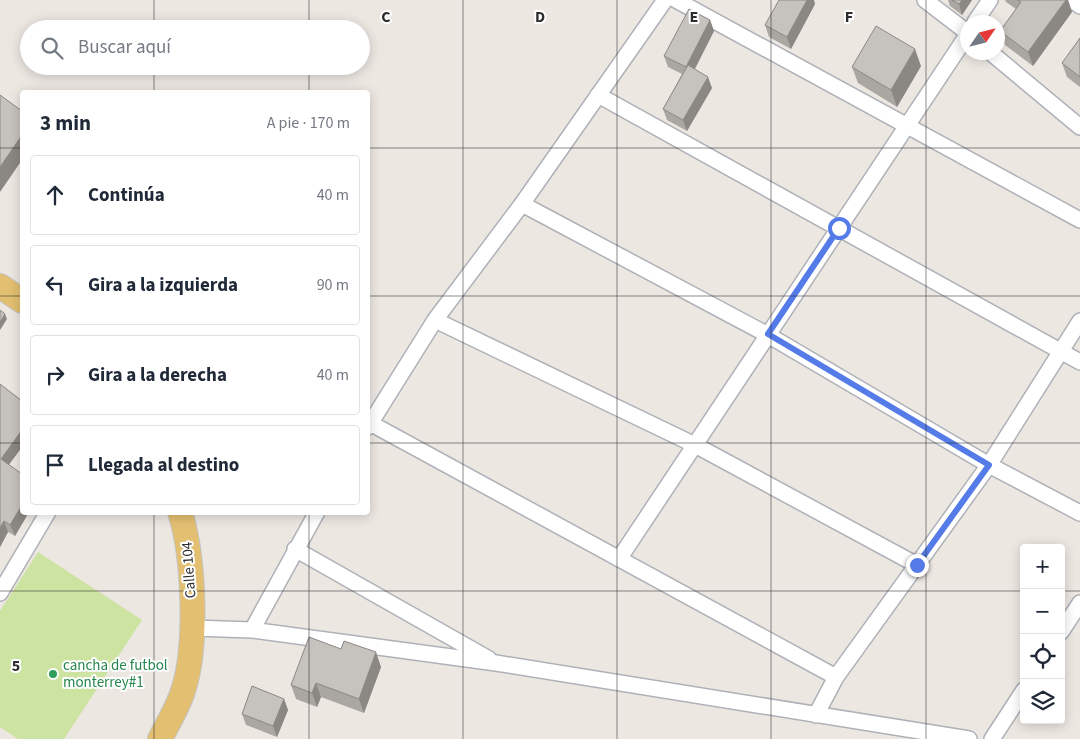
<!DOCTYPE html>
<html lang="es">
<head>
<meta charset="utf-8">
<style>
  :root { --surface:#fff; --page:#f2f2f3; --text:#1f2937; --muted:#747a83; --line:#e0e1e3 }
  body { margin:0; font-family:"Source Sans 3",sans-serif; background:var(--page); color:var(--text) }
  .controls { position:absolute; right:15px; bottom:15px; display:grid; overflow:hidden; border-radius:5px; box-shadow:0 2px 12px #0003 }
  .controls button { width:45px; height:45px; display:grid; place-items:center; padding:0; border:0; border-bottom:1px solid var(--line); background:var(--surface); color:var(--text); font:25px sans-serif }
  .compass { position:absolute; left:960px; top:15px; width:45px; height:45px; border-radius:50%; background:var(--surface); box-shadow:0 2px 12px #0003; rotate:55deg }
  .stop { position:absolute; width:15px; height:15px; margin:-11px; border:4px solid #547be8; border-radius:50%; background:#fff }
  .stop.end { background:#547be8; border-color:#fff; box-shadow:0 1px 5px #0008 }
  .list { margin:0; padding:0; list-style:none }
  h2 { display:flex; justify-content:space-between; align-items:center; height:65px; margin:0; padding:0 20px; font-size:21px }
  h2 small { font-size:16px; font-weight:400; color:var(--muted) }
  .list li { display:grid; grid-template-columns:32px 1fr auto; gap:15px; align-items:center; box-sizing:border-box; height:80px; margin:0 10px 10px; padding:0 10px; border:1px solid var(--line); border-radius:5px }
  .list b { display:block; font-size:19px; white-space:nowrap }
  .list em { font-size:16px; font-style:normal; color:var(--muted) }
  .icon { flex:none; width:28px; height:28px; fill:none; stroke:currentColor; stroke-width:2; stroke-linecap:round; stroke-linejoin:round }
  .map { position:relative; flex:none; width:1080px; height:739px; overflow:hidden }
  .search { position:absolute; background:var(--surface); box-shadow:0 2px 12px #0003; left:20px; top:20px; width:350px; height:55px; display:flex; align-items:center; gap:12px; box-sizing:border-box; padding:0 18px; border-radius:28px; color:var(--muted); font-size:19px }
  .panel { position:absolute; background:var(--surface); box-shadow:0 2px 12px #0003; left:20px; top:90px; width:350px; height:425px; border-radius:5px }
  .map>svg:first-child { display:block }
  .pitch { fill:#cde3a2 }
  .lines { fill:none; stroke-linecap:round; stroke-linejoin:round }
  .street-casing { stroke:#aeb1b8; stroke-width:18 }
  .primary-casing { stroke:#c4c4c4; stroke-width:26 }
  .street { stroke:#fff; stroke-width:15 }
  .primary { stroke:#e3bf71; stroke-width:24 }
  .wall { fill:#aaa7a3 }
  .shaded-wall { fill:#8b8884 }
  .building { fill:#c6c2bd; stroke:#8b8884 }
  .route { stroke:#547be8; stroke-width:6 }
  .grid { fill:none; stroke:#2d2d2d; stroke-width:1; stroke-opacity:0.55 }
  .leisure-dot { fill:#2e9e5b; stroke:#fff; stroke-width:2 }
  .labels { text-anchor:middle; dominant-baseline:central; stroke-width:4; stroke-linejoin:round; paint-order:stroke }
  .street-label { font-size:15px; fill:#2d2d2d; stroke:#fff }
  .leisure-label { font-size:15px; fill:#27864d; stroke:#fff; text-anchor:start }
  .grid-label { font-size:16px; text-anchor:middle; font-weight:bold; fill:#2d2d2d; stroke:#fff; stroke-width:4; stroke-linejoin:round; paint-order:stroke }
</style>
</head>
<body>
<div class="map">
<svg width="1080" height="739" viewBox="0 0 1080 739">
  <rect width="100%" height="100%" fill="#ede7e2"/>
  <path class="pitch" d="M38 552 142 620 64 739H18L0 727V611Z"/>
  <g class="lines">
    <defs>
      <path id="street" d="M676 0 1080 220
        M925 0 968 33
        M1072 0 1080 6
        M975 22 990 0
        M990 52 1080 127
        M598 95 1080 362
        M522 204 768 335 989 465 1080 513
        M435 320 695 445 917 565
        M370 423 836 677
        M368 427 435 320 522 204 665 0
        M295 549 489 659
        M619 559 968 34
        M0 593 48 512
        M193 628 252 630 496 663 969 739
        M252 630 317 512
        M1061 632 1080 603
        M816 715 836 677 989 465 1080 321
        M992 739 1024 690"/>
      <path id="primary" d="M0 286 22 301
        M160 739C168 723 178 707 183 691 198 646 194 557 180 512"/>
    </defs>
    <use href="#street" class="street-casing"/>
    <use href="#primary" class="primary-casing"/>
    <use href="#street" class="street"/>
    <use href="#primary" class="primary"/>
  </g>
  <path class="wall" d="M948 0H972L962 15 950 6Z
    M1005 0H1068L1072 12 1033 66 1005 45 1000 31 1016 9 1006 2Z
    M815 4 791 49 769 37 765 25Z
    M710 20 714 31 695 69 712 88 687 131 667 120 663 109 682 74 668 67 664 56Z
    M1080 38V87L1067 77 1062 63Z
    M921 66 897 107 858 83 852 67Z
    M0 384 22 401V447L9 464 22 512H29L15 536 8 532 0 547Z
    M381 667 364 713 321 697 317 707 296 699 291 685Z
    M284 699 288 710 277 737 246 725 242 714Z"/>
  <path class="shaded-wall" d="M807 0H814L815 4 791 49 787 37Z
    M962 0H972L962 15 959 4Z
    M1066 0H1068L1072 12 1033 66 1028 52Z
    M710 20 714 31 690 78 686 67Z
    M915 49 921 66 897 107 891 90Z
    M708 77 712 88 687 131 683 120Z
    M22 135V160L0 192V167Z
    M5 314 7 319 0 330V322Z
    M22 430V447L5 470 1 459Z
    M22 505V512H29L15 536 10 525Z
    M4 521 8 532 0 547V528Z
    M376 652 381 667 364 713 359 699Z
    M316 683 321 697 317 707 312 693Z
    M284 699 288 710 277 737 273 726Z"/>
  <path class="building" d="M779 0H807L787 37 765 25Z
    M952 0H962L959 4Z
    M1017 0H1066L1028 52 1000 31 1021 2Z
    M689 9 710 20 686 67 664 56Z
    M876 26 915 49 891 90 852 67Z
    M1080 38V77L1062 63Z
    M688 65 708 77 683 120 663 109Z
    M0 95 22 111V135L0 167Z
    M0 310 5 314 0 322Z
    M0 384 22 401V430L1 459 22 474V505L10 525 4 521 0 528Z
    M309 637 341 649 344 641 376 652 359 699 316 683 312 693 291 685Z
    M252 686 284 699 273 726 242 714Z"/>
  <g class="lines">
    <path class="route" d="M839 228 768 334 989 465 917 565"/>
  </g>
  <path class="grid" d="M154 0V29M309 0V29M463 0V739M617 0V739M771 0V739M926 0V739M154 66V92M309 66V92M0 148H22M368 148H1080M0 296H22M368 296H1080M0 443H22M368 443H1080M154 512V739M309 512V739M0 591H1024M1061 591H1080"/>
  <circle class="leisure-dot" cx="53" cy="674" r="5"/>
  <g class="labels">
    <g class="street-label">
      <text transform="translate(189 570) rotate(-94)">Calle 104</text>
    </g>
    <g class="leisure-label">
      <text x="63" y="665">cancha de futbol<tspan x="63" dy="17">monterrey#1</tspan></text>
    </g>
  </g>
  <g class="grid-label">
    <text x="386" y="22">C</text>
    <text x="540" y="22">D</text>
    <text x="694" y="22">E</text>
    <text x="849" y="22">F</text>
    <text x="16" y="671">5</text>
  </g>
</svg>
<div class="controls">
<button>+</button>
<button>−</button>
<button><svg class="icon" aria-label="locate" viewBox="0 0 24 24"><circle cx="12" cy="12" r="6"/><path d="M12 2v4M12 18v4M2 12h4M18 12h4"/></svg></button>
<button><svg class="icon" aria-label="layers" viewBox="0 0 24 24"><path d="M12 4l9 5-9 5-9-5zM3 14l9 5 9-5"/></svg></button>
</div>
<svg class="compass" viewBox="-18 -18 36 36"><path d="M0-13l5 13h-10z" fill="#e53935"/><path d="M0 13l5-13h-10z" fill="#747a83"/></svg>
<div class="stop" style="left:839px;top:228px"></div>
<div class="stop end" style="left:917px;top:565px"></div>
<div class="search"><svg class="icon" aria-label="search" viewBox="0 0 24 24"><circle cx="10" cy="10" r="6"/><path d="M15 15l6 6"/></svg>Buscar aquí</div>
<section class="panel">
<h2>3 min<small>A pie · 170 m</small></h2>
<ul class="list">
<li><svg class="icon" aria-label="ahead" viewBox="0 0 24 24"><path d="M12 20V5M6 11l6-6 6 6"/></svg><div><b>Continúa</b></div><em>40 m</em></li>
<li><svg class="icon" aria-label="left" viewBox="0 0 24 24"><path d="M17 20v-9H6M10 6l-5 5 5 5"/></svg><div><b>Gira a la izquierda</b></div><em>90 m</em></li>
<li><svg class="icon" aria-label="right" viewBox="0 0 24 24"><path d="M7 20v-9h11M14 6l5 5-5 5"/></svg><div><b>Gira a la derecha</b></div><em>40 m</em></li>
<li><svg class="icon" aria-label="arrive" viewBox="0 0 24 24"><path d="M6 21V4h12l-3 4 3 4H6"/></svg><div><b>Llegada al destino</b></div></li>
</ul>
</section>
</div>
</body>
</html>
